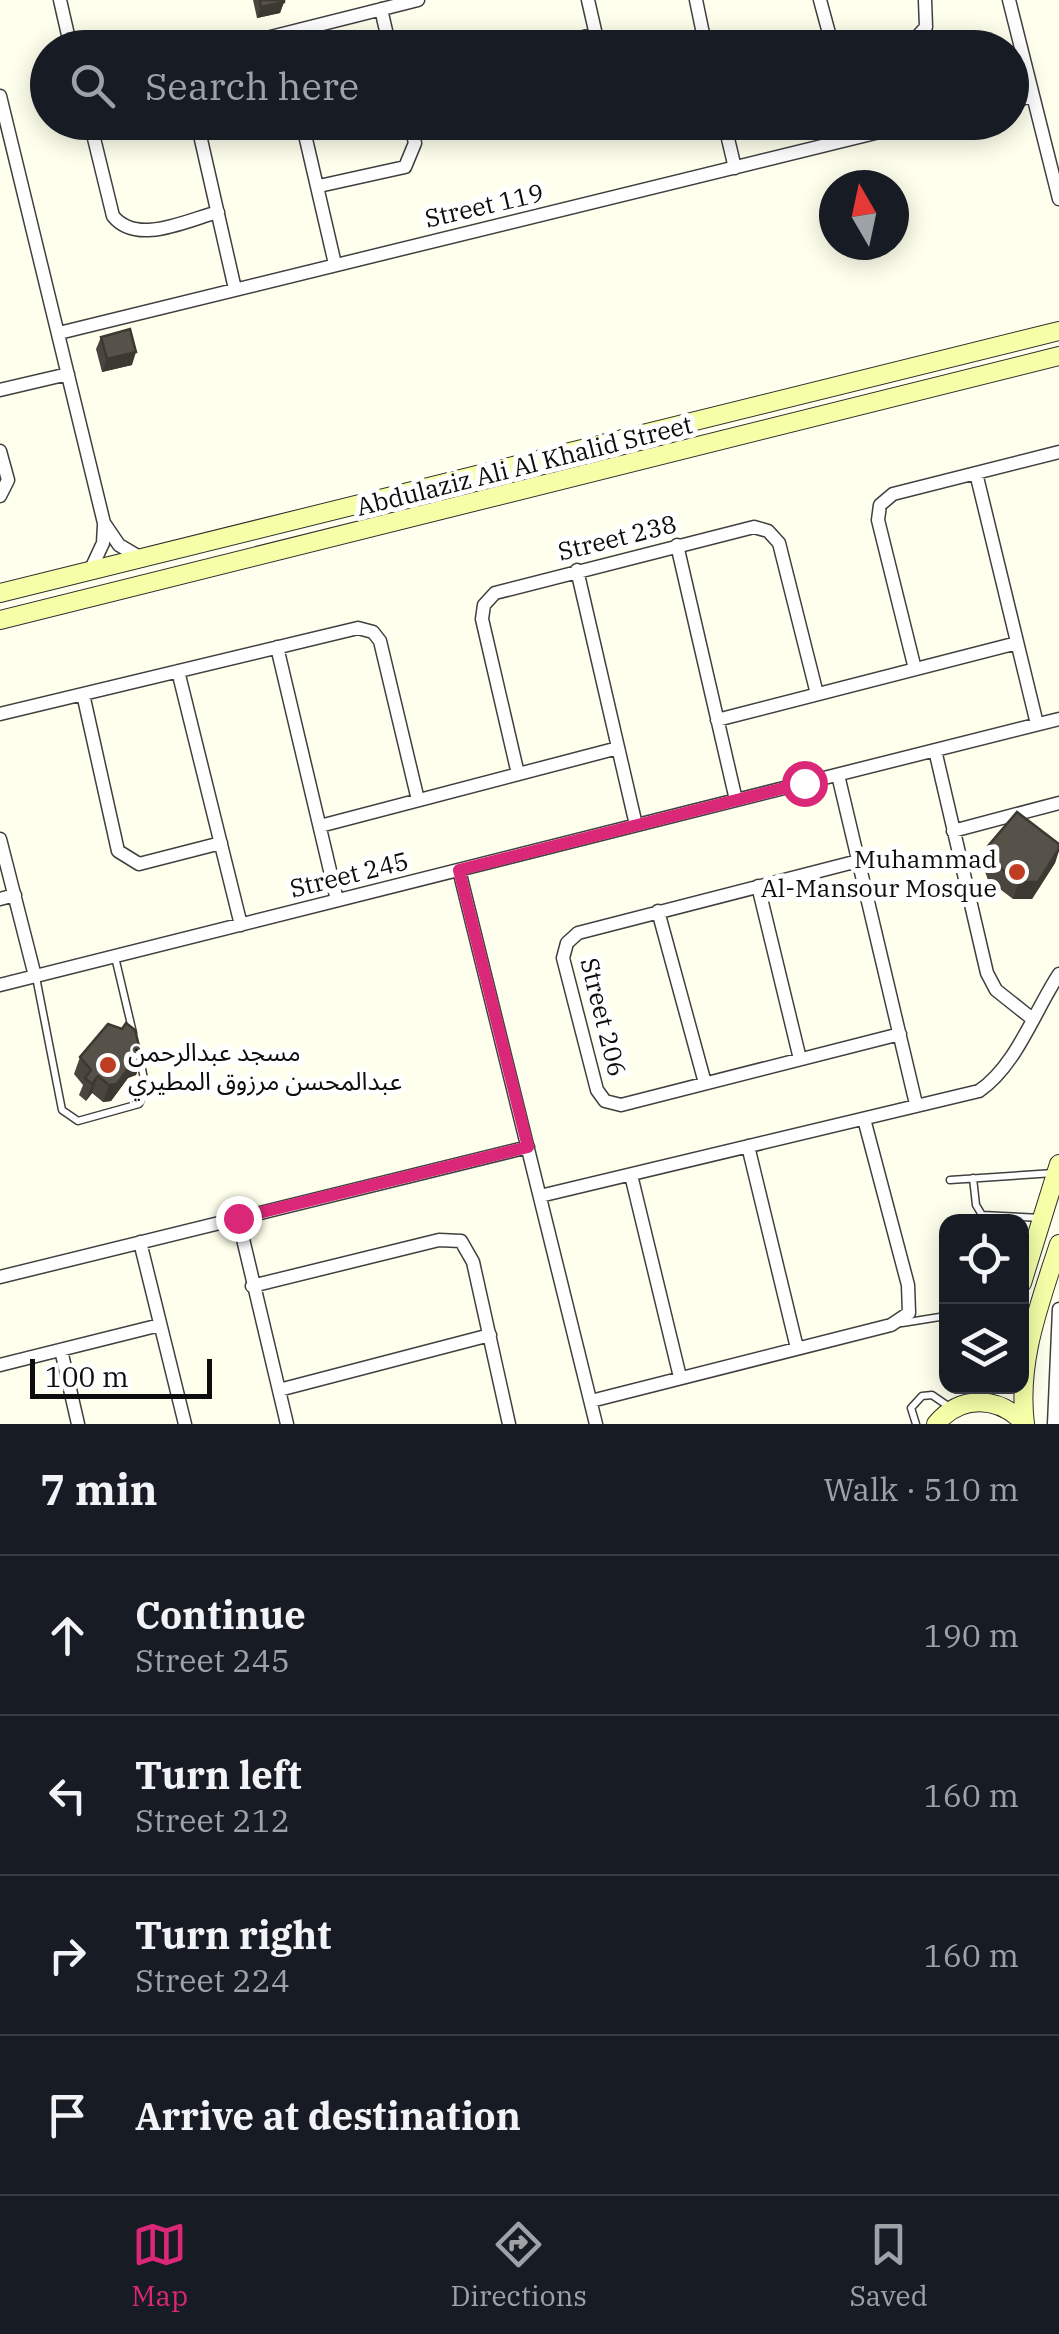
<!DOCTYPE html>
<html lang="en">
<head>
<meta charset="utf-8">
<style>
  :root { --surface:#171b24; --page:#20242c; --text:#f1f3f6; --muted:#9ea1a6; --line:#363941; --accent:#db2777 }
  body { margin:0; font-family:"IBM Plex Serif","Noto Sans Arabic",serif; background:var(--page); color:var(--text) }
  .controls { position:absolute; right:30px; bottom:30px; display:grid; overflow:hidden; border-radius:20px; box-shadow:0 5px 25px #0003 }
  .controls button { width:90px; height:90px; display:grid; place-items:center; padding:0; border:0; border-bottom:2px solid var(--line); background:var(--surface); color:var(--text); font:50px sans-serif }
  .compass { position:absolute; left:819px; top:170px; width:90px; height:90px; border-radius:50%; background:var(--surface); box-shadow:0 5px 25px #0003; rotate:351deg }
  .scale { position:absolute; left:30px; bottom:25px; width:182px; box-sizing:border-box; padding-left:10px; border:5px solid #0d0d0d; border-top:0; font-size:28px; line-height:35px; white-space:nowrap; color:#0d0d0d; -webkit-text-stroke:8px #fff; paint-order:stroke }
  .stop { position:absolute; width:30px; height:30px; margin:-22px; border:8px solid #db2777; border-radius:50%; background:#fff }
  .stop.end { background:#db2777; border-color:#fff; box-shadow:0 2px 10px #0008 }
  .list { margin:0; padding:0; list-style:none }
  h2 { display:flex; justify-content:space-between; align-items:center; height:130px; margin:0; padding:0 40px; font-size:42px }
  h2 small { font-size:32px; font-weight:400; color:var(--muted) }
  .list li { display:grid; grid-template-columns:65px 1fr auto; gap:30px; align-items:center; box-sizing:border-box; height:160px; padding:0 40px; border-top:2px solid var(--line) }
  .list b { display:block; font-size:38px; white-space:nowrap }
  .list p { margin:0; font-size:32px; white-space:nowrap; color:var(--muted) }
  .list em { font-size:32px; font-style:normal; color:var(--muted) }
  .icon { flex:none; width:55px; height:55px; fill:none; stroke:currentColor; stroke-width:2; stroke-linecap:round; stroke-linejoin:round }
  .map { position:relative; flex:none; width:1059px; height:1424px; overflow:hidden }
  .search { position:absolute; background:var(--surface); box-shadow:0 5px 25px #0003; left:30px; right:30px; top:30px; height:110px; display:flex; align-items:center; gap:25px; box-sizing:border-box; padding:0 35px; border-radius:55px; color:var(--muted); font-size:38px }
  .sheet { height:770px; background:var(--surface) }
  nav { display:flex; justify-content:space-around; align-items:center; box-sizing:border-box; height:140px; border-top:2px solid var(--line); background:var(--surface); font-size:28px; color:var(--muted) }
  nav a { display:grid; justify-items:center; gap:5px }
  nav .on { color:var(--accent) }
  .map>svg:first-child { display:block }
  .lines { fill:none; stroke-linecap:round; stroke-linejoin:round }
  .lane-casing { stroke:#404040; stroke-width:9 }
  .street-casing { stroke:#404040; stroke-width:15 }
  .secondary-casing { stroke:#2f2f2f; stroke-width:20 }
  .lane { stroke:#fff; stroke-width:6 }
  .street { stroke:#fff; stroke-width:12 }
  .secondary { stroke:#f6ffa8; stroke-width:18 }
  .wall { fill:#4a463f }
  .shaded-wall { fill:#3c3933 }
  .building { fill:#565149; stroke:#3c3933; stroke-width:2.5 }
  .route { stroke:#db2777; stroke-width:12 }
  .poi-dot { fill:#bf3d23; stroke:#fff; stroke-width:4 }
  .labels { text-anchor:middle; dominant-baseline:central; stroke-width:10; stroke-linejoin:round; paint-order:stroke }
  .street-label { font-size:25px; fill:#0d0d0d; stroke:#fff }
  .poi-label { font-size:25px; fill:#0d0d0d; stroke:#fff; text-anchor:end }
</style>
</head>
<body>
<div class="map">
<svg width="1059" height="1424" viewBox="0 0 1059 1424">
  <rect width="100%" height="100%" fill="#ffffed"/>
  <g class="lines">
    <defs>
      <path id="lane" d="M115 957 133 1033
        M36 977 62 1110 78 1121 139 1104 146 1088 139 1055
        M973 1178 976 1205 982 1215 1042 1218
        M950 1180 1054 1173
        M902 1323 946 1316
        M916 1424 911 1408 922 1396 932 1395 951 1408"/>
      <path id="street" d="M60 0 71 48
        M588 0 599 48
        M696 0 706 48
        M820 0 833 48
        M1009 0 1059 199
        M381 9 390 48
        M227 48 418 0
        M542 48 595 34
        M876 48 914 40 926 27 925 0
        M0 96 104 523 119 545 141 558
        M1012 101 1033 96
        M90 122 113 216C137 246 187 220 218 212
        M197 122 235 289
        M302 122 335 264
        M724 122 735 168
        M849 122 853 138
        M319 186 405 167 415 143 410 122
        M59 333 920 122
        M0 390 68 374
        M0 451 8 480 0 496
        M976 473 1037 724
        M677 545 736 800
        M577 570 636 825
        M90 571 103 543 104 525
        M277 647 337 900
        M915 669 878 520 880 505 893 494 1059 452
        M178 671 241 925
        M83 694 118 851 139 864 221 843
        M0 714 358 628 373 632 380 641 418 800
        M717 720 1017 643
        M935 750 987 973 996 990 1030 1017
        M518 774 482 619 484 605 495 593 754 527 768 531 779 543 817 694
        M838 775 916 1104
        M320 826 618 748
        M953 831 1059 803
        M0 839 35 976
        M858 861 578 933 567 943 563 958 597 1090 605 1101 621 1105 900 1034
        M459 870 596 1424
        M758 886 800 1059
        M0 899 15 895
        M658 911 705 1083
        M0 985 1059 719
        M748 1146 797 1348
        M631 1175 680 1377
        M540 1196 979 1091C1016 1066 1034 1012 1059 974
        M238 1218 287 1424
        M140 1242 185 1424
        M0 1277 528 1147
        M252 1286 439 1240 461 1241 473 1262 509 1424
        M61 1350 78 1424
        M0 1365 160 1325
        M279 1390 490 1335
        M591 1401 891 1325 909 1313 908 1285 864 1119
        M1054 1424 1059 1309"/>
      <path id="secondary" d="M0 593 1059 331
        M0 620 1059 356
        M1022 1283 1059 1164
        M936 1424C961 1394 999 1396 1025 1424
        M1025 1424C1017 1361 1040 1303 1059 1244"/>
    </defs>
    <use href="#lane" class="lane-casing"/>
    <use href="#street" class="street-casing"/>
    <use href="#secondary" class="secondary-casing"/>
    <use href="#lane" class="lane"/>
    <use href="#street" class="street"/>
    <use href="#secondary" class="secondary"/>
  </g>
  <path class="wall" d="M253 0H284V2L280 13 257 18Z
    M101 337 132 365 102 372 96 349Z
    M1059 844V851L1055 863 1032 899H1013L988 880 982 863 988 846Z
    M122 1029 142 1058 136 1075 128 1078 111 1101 103 1102 92 1093 86 1101 79 1095 83 1085 74 1074 80 1057Z"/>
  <path class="shaded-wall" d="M284 2 280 13 257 18 261 7Z
    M136 352 132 365 102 372 107 359Z
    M1059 849 1055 863 1032 899H1013L1019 882Z
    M142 1058 136 1075 128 1078 111 1101 103 1102 109 1085 134 1060Z
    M98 1076 92 1093 86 1101 92 1084Z"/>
  <path class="building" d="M260 0H284V2L261 7Z
    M130 329 136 352 107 359 101 337Z
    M1017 812 1059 844V849L1038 882H1019L994 863 988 846Z
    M126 1023 135 1030 142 1058 134 1060 117 1084 109 1085 98 1076 92 1084 85 1078 91 1070 80 1057 108 1024 122 1029Z"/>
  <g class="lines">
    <path class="route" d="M238 1218 528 1147 459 870 804 783"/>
  </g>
  <g class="poi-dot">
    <circle cx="1017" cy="872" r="10"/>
    <circle cx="108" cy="1065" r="10"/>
  </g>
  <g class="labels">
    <g class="street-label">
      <text transform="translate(484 205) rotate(-13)">Street 119</text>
      <text transform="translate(524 465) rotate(-14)">Abdulaziz Ali Al Khalid Street</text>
      <text transform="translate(617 537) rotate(-14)">Street 238</text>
      <text transform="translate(349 874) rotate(-14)">Street 245</text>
      <text transform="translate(604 1017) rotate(76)">Street 206</text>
    </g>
    <g class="poi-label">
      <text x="997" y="858">Muhammad<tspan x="997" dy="29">Al-Mansour Mosque</tspan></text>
      <text x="128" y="1051" text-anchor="start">مسجد عبدالرحمن<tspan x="128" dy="29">عبدالمحسن مرزوق المطيري</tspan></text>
    </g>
  </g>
</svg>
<div class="controls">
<button><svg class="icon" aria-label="locate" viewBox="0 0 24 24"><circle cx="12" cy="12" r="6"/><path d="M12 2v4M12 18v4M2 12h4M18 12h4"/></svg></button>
<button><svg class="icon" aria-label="layers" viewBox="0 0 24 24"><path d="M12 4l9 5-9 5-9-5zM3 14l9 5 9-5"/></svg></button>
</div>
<svg class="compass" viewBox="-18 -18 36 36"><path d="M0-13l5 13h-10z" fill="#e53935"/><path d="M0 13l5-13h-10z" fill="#9ea1a6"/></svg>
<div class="scale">100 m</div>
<div class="stop" style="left:804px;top:783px"></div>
<div class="stop end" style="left:238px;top:1218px"></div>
<div class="search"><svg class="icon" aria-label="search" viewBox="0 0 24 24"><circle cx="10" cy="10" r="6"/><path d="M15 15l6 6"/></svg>Search here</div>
</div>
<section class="sheet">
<h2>7 min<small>Walk · 510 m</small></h2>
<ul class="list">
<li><svg class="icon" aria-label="ahead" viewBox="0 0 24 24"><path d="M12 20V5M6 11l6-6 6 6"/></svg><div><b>Continue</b><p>Street 245</p></div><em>190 m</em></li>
<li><svg class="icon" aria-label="left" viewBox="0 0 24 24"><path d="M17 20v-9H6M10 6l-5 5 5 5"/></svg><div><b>Turn left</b><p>Street 212</p></div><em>160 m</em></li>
<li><svg class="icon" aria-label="right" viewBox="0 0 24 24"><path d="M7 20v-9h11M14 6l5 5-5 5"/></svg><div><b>Turn right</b><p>Street 224</p></div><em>160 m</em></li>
<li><svg class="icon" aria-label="arrive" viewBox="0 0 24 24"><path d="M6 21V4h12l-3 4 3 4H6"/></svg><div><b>Arrive at destination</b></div></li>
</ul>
</section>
<nav>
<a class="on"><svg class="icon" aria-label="map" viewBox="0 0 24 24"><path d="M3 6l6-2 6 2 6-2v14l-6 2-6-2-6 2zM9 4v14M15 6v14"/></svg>Map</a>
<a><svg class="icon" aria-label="directions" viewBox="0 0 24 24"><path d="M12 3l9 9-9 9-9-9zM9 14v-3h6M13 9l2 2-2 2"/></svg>Directions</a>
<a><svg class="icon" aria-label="saved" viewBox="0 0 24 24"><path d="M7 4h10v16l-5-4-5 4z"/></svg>Saved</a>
</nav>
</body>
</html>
